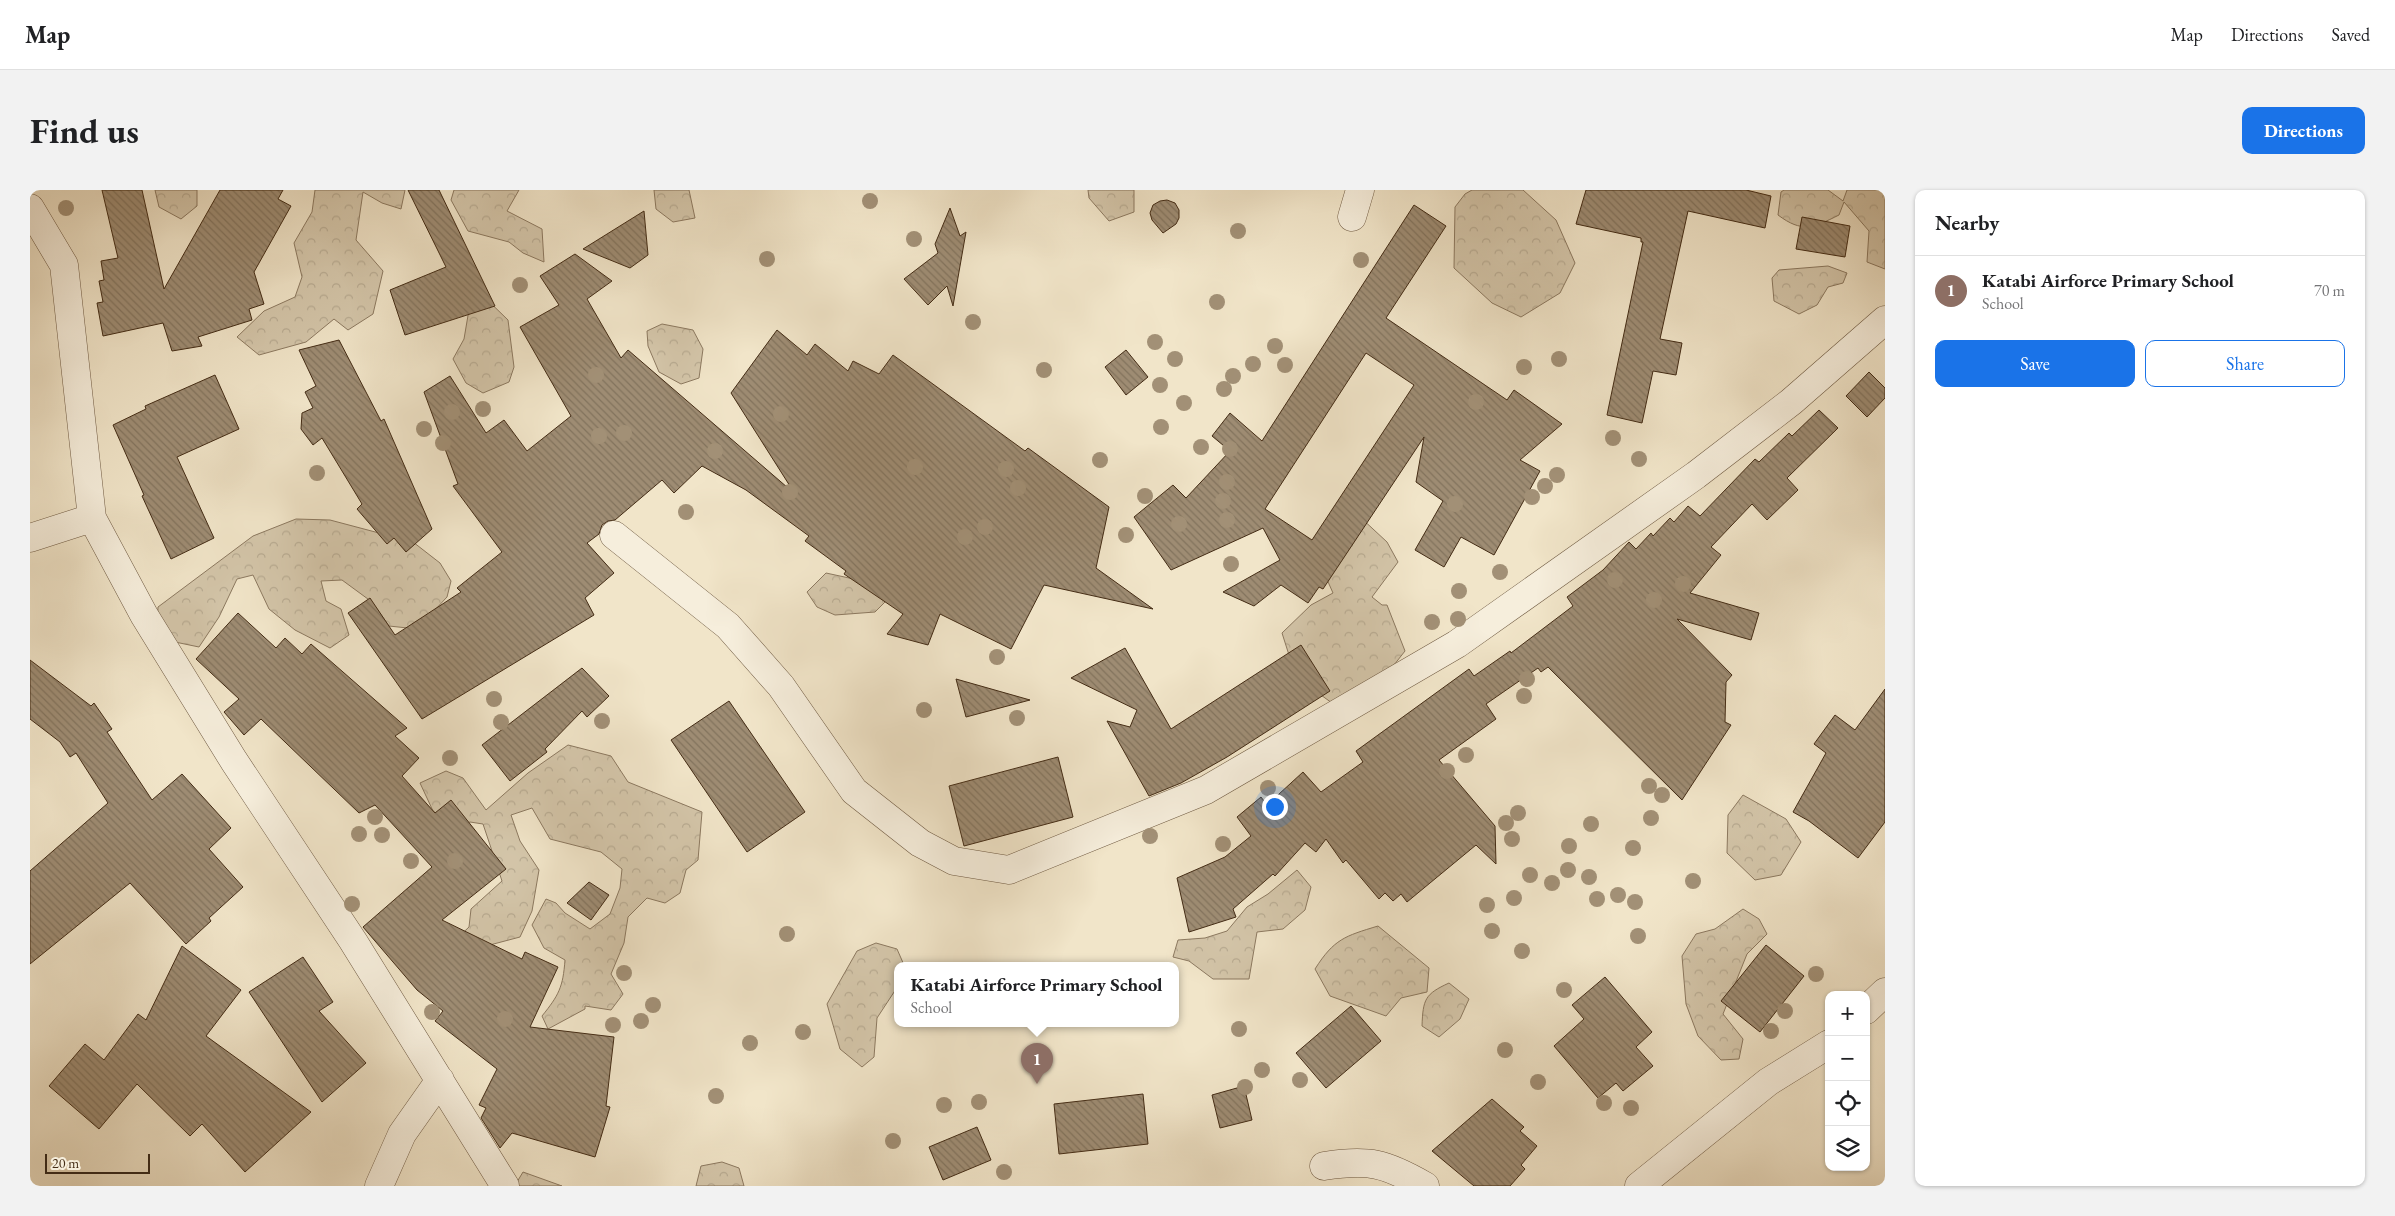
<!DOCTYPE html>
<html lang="en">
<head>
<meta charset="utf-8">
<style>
  :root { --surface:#fff; --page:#f2f2f2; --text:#202124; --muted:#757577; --line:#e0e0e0; --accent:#1a73e8 }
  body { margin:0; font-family:"EB Garamond",serif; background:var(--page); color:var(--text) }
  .controls { position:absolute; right:15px; bottom:15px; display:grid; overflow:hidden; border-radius:10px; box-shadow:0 1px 4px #0004 }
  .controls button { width:45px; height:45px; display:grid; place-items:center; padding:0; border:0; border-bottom:1px solid var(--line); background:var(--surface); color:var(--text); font:25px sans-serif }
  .scale { position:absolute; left:15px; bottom:12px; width:105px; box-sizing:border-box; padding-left:5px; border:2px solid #442c15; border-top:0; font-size:14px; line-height:18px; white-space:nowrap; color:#442c15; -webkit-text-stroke:4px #f6eedc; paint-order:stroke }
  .you { position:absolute; left:1244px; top:616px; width:18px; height:18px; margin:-12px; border:4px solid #fff; border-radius:50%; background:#1a73e8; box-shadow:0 0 0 8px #1a73e833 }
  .badge { display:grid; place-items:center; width:32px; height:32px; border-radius:50%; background:var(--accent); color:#fff; font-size:16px; font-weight:700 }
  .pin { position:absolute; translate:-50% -41px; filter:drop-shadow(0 1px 2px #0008) }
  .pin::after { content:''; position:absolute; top:26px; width:18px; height:15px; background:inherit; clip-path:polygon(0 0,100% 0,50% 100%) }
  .popup { position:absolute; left:864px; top:772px; width:285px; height:65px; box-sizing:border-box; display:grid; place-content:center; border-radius:10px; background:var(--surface); filter:drop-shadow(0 1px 4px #0005); font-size:16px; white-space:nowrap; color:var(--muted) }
  .popup b { font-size:19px; color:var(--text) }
  .popup::after { content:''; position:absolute; left:50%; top:100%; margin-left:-10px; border:10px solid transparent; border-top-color:var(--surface) }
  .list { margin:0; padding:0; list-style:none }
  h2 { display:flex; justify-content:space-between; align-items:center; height:65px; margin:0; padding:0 20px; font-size:21px }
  h2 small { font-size:16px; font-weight:400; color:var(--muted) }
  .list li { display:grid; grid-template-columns:32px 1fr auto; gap:15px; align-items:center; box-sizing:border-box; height:70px; padding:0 20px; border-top:1px solid var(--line) }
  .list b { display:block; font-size:19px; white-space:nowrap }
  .list p { margin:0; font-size:16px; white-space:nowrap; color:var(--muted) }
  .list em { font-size:16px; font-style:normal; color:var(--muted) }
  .actions { display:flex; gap:10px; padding:15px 20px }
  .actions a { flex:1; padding:11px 0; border:1px solid var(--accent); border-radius:10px; text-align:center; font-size:18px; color:var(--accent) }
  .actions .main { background:var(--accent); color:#fff }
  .icon { flex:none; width:28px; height:28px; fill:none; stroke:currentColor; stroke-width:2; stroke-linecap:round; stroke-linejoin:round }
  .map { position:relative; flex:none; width:1855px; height:996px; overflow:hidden; border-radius:10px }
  header { display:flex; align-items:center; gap:30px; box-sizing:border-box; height:70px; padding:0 25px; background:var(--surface); border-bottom:1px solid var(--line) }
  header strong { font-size:24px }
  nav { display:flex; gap:28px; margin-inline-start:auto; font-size:18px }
  .intro { display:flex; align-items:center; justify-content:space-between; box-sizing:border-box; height:120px; padding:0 30px }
  h1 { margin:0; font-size:35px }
  .button { padding:12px 22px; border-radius:10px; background:var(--accent); color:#fff; font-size:18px; font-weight:700 }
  main { display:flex; gap:30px; padding:0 30px }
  aside { flex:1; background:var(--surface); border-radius:10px; box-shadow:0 1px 4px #0004 }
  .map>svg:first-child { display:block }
  .forest { fill:url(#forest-crowns); stroke:#8c7960 }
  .building { fill:url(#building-back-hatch); stroke:#442c15; fill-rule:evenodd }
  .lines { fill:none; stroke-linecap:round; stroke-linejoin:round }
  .minor-casing { stroke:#6f5a42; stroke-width:29 }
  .minor { stroke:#f6eedc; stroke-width:28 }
  .tree { fill:#a29076 }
</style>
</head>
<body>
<header>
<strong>Map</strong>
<nav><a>Map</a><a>Directions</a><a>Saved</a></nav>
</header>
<div class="intro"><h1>Find us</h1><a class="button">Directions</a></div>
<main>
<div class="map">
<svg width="1855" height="996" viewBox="0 0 1855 996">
  <defs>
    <pattern id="forest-crowns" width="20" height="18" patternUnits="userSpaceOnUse" patternTransform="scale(1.25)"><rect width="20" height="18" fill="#d4c6aa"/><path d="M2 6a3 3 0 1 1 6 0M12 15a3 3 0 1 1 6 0" fill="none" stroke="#b7aa91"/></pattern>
    <pattern id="building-back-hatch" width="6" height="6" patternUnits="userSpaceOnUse" patternTransform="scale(1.25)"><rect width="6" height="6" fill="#9e8c73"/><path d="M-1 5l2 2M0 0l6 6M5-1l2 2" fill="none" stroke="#82735d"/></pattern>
  </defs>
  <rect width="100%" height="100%" fill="#f1e5c9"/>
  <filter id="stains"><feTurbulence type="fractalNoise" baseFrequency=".004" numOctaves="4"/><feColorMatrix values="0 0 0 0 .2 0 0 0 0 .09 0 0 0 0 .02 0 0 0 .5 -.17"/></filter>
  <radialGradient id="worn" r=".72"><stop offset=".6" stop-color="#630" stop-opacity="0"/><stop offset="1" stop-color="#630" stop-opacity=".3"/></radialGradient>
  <path class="forest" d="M125 0H167V16L151 29 129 17Z
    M285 0H375L371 19 352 13 333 2 326 50 353 81 343 124 318 140 304 129 276 152 229 165 207 147 234 121 265 107 272 87 264 53 282 22Z
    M424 0H489L477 21 512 39 514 72 493 63 479 52 438 41 421 10Z
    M624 0H659L665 28 643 32 626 19Z
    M1058 0H1104V22L1079 31 1059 8Z
    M1442 0H1493L1526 30 1545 73 1530 103 1491 127 1462 113 1424 78 1425 17 1435 4Z
    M1754 0H1798L1813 11 1817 0H1855V79L1837 72 1839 41 1814 12 1809 25C1783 38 1772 43 1748 25L1751 2Z
    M1798 76 1817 83 1813 93 1798 97 1787 115 1769 124 1744 111 1742 88 1749 80Z
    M443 96 478 130 484 177 479 192 453 203 436 193 423 169 434 149Z
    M632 134 663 140 673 159 669 188 651 194 629 182 618 156 617 141Z
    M1329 326 1357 352 1368 372 1342 407 1352 415H1357L1375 461 1360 480 1302 513 1266 487 1252 443 1281 415 1303 403 1295 385Z
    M266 329 300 330 383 352 410 373 421 391 417 407 387 439 359 436 342 412 312 390 291 391 296 411 311 419 319 445 300 458 265 440 239 419 223 385 207 389 189 427 169 457 145 452 127 438 128 417 223 346Z
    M796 383 833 391 861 406 845 422 805 425 787 417 777 402Z
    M538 555 581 566 598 592 672 622 668 670 656 680 650 703 635 713 617 708 598 727 594 753 581 784 593 804 581 820 555 816V819L518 839 512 826C529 805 533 797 535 770L514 758 502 735 516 709 526 713 535 723 560 739 580 724 590 698 592 679 571 662 520 649 502 618 481 625 490 651 509 680 502 721 490 747 456 756 420 755 439 737 441 719 472 691 453 634 440 632 427 637 403 621 390 593 416 581 433 588 456 620 498 583Z
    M1713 605 1756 629 1771 652 1751 685 1725 690 1697 663 1698 625Z
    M1267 680 1281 697 1275 720 1253 739 1227 742 1219 789H1183L1159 771 1143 767 1148 750 1175 748 1197 741 1217 717 1238 704Z
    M1713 719 1729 729 1737 744 1717 764 1693 824 1713 849 1709 869 1691 870 1668 846 1656 814 1652 766 1666 744 1685 739Z
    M1348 736 1399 778 1397 802 1371 808 1356 826 1300 806 1285 779C1304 749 1315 746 1348 736Z
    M846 753 867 759 874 775H868V796L847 828 844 867 832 877 810 859 797 814 827 761Z
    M1419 793 1439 809 1430 829 1409 847 1392 836C1393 809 1395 804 1419 793Z
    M692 972 709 978 714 996H666L671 976Z
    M493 982 532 996H488L487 992Z"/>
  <path class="building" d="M72 0H112L134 99 190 0H253L248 9 261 16 224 82 234 114 219 119 222 130 168 147 172 156 142 161 133 133 73 146 67 113 73 112 69 91 74 90 71 71 88 68Z
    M378 0H409L465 116 375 145 360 100 416 77Z
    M1556 0H1716L1741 6 1735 38 1658 21 1630 149 1652 153 1646 185 1623 181 1612 233 1577 225 1613 52H1611V48L1546 34Z
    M1137 10 1145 13 1149 20V28L1146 34 1133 43 1122 30 1120 23 1123 15 1130 11Z
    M1384 15 1416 36 1356 128 1477 210 1484 200 1532 234 1490 270 1510 281 1464 365 1431 347 1414 377 1385 360 1413 311 1386 292 1394 247 1293 399 1289 397 1278 413 1251 395 1224 416 1193 402 1250 370 1233 338 1141 380 1104 327 1143 295 1156 308 1200 261 1182 246 1200 223 1232 251ZM1336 163 1384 195 1282 350 1235 319Z
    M920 18 930 46 936 42 923 116 917 96 898 115 874 89 908 63 905 54Z
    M614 21 618 65 600 78 553 59Z
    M1772 27 1820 36 1815 67 1766 59Z
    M545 64 582 91 557 109 591 168 598 160 765 304 701 203 747 140 777 165 785 154 818 181 823 171 849 184 863 165 995 261 998 258 1079 317 1066 378 1123 419 1014 395 981 459 910 424 898 455 857 444 873 424 814 384 816 381 775 351 779 346 716 300 672 276 644 303 632 290 585 330 578 331 572 335 569 344 557 353 584 383 555 408 564 425 392 529 318 423 340 408 365 445 431 402 427 398 472 362 423 296 428 294 394 202 420 186 456 243 474 230 497 261 541 226 490 137 529 115 510 86Z
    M309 150 351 231 354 229 402 339 376 362 364 348 357 354 327 319 332 314 292 248 283 255 271 239 272 223 283 218 275 202 286 196 269 160Z
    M1096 160 1118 187 1096 205 1075 177Z
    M1839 182 1855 198V208L1837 227 1816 206Z
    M185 185 209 239 147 267 184 348 141 369 112 306 114 305 83 235 116 219 115 216Z
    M1789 220 1808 238 1757 288 1768 300 1737 330 1722 314 1681 357 1691 365 1660 403 1729 423 1721 450 1647 429 1702 485 1696 492 1695 532 1701 535 1652 610 1518 477 1511 482 1508 478 1456 514 1466 529 1409 570 1465 636 1466 674 1446 655 1377 712 1371 704 1363 711 1355 703 1349 709 1316 670 1313 673 1296 649 1286 662 1275 653 1245 686 1243 684 1203 719 1206 727 1159 742 1147 688 1195 667 1221 646 1207 627 1231 607 1237 615 1273 582 1291 602 1333 572 1326 561 1439 479 1444 486 1480 461 1481 463 1543 416 1537 407 1573 380 1599 352 1606 359 1621 343 1623 346 1640 328 1644 332 1658 316 1670 326 1725 269 1729 272 1759 243 1762 246Z
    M208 423 246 458 255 448 272 464 281 454 377 538 365 546 389 568 372 586 405 623 421 610 476 679 412 730 492 769 495 762 528 777 500 837 584 847 576 916 580 917 565 967 482 943 470 958 451 928 456 918 449 915 467 879 405 831 413 821 387 800 333 737 402 677 345 615 329 623 231 529 214 545 194 522 209 509 166 469Z
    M1271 455 1300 501 1197 567 1151 593 1119 606 1077 531 1100 537 1107 520 1041 488 1095 458 1141 539Z
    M0 470 61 516 64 513 82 539 77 542 122 610 152 584 201 638 179 659 213 697 179 728 181 731 156 754 100 693 0 774V681L78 613 46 563 40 567 30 552 0 529Z
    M552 478 579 506 557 527 552 521 515 559 517 562 480 591 452 555Z
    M926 489 1000 510 936 527Z
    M1855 499V632L1828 668 1779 631 1763 622 1796 563 1784 554 1805 525 1825 540Z
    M699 511 775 622 717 662 641 550Z
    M1028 567 1043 627 934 656 919 596Z
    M559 692 579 705 561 730 537 713Z
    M1736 755 1774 786 1730 842 1691 811Z
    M152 756 211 800 176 846 281 922 215 982 172 934 160 946 107 894 69 939 19 896 55 854 74 870 108 824 116 830Z
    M273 767 303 812 289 821 336 873 292 912 219 802Z
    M1575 787 1622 842 1606 857 1623 876 1593 901 1586 893 1568 908 1524 856 1554 829 1542 815Z
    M1321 816 1351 851 1296 898 1266 863Z
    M1214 896 1222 930 1190 938 1182 905Z
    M1113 904 1118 954 1029 964 1024 914Z
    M1462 909 1494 937 1490 941 1507 956 1491 975 1495 979 1480 996H1444L1402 961Z
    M947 937 961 970 913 990 899 957Z"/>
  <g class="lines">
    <defs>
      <path id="minor" d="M0 18 34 75 62 328 114 425 204 571 323 751 475 996
        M1322 27 1330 0
        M584 345 698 436 751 496 824 601 890 653 924 671 979 680 1176 600 1427 454 1666 285 1761 212 1855 130
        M0 348 62 328
        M1836 820 1855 802
        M1294 976C1339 969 1355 973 1395 996
        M349 996 372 944 410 890
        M1609 996 1738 892 1799 854"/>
    </defs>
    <use href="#minor" class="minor-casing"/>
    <use href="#minor" class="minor"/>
  </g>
  <g class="tree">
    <circle cx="840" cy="11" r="8"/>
    <circle cx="36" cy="18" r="8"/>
    <circle cx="1208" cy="41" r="8"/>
    <circle cx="884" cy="49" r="8"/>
    <circle cx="737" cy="69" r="8"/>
    <circle cx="1331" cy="70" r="8"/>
    <circle cx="490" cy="95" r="8"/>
    <circle cx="1187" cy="112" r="8"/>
    <circle cx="943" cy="132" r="8"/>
    <circle cx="1125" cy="152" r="8"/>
    <circle cx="1245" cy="156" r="8"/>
    <circle cx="1145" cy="169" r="8"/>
    <circle cx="1529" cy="169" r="8"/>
    <circle cx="1223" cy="174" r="8"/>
    <circle cx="1255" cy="175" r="8"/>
    <circle cx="1494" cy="177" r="8"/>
    <circle cx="1014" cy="180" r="8"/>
    <circle cx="566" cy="185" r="8"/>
    <circle cx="1203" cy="186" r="8"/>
    <circle cx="1130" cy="195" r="8"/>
    <circle cx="1194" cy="199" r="8"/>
    <circle cx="1446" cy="212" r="8"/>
    <circle cx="1154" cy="213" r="8"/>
    <circle cx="453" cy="219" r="8"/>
    <circle cx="422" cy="222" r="8"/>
    <circle cx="751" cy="224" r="8"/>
    <circle cx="1131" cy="237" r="8"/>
    <circle cx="394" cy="239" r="8"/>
    <circle cx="594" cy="243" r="8"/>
    <circle cx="569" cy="246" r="8"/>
    <circle cx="1583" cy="248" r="8"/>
    <circle cx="413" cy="253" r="8"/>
    <circle cx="1171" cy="257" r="8"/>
    <circle cx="1200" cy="259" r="8"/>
    <circle cx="685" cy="261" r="8"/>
    <circle cx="1609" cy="269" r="8"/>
    <circle cx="1070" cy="270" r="8"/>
    <circle cx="885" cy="277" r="8"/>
    <circle cx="976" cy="279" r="8"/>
    <circle cx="287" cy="283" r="8"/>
    <circle cx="1527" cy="285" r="8"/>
    <circle cx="1197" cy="292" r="8"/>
    <circle cx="1515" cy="296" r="8"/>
    <circle cx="988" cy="298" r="8"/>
    <circle cx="760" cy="302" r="8"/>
    <circle cx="1115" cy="306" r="8"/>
    <circle cx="1502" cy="307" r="8"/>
    <circle cx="1193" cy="311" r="8"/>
    <circle cx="1425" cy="314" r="8"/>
    <circle cx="656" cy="322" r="8"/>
    <circle cx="1197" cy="330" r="8"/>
    <circle cx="1149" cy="334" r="8"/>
    <circle cx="955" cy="337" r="8"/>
    <circle cx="1096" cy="345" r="8"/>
    <circle cx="935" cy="347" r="8"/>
    <circle cx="1201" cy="374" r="8"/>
    <circle cx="1470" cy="382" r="8"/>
    <circle cx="1585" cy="390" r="8"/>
    <circle cx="1653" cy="394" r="8"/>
    <circle cx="1429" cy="401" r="8"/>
    <circle cx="1624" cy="410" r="8"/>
    <circle cx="1428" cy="429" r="8"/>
    <circle cx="1402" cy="432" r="8"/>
    <circle cx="967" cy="467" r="8"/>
    <circle cx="1497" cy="489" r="8"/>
    <circle cx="1494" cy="506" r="8"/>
    <circle cx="464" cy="509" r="8"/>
    <circle cx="894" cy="520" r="8"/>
    <circle cx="987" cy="528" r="8"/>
    <circle cx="572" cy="531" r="8"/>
    <circle cx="471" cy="532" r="8"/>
    <circle cx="1436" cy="565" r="8"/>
    <circle cx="420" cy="568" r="8"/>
    <circle cx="1417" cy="581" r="8"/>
    <circle cx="1619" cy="596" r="8"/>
    <circle cx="1238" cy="598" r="8"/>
    <circle cx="1632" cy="605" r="8"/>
    <circle cx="1488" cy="623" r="8"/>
    <circle cx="345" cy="627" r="8"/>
    <circle cx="1621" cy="628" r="8"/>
    <circle cx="1476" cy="633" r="8"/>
    <circle cx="1561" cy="634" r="8"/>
    <circle cx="329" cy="644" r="8"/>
    <circle cx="352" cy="645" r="8"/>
    <circle cx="1120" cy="646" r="8"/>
    <circle cx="1482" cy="649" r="8"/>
    <circle cx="1193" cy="654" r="8"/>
    <circle cx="1539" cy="656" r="8"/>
    <circle cx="1603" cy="658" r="8"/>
    <circle cx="381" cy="671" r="8"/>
    <circle cx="425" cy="671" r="8"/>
    <circle cx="1538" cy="680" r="8"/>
    <circle cx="1500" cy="685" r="8"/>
    <circle cx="1559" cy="687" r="8"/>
    <circle cx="1663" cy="691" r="8"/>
    <circle cx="1522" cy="693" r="8"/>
    <circle cx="1588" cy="705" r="8"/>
    <circle cx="1484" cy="708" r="8"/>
    <circle cx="1567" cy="709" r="8"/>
    <circle cx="1605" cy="712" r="8"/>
    <circle cx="322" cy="714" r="8"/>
    <circle cx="1457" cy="715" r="8"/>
    <circle cx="1462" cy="741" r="8"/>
    <circle cx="757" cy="744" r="8"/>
    <circle cx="1608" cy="746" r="8"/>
    <circle cx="1492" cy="761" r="8"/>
    <circle cx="594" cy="783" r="8"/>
    <circle cx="1786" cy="784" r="8"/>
    <circle cx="1534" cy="800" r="8"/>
    <circle cx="623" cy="815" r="8"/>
    <circle cx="1755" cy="821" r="8"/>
    <circle cx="402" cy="822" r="8"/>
    <circle cx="475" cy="829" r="8"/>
    <circle cx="611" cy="831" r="8"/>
    <circle cx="583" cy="835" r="8"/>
    <circle cx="1209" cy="839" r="8"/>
    <circle cx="1741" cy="841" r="8"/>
    <circle cx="773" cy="842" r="8"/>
    <circle cx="720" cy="853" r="8"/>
    <circle cx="1475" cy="860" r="8"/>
    <circle cx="1232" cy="880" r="8"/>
    <circle cx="1270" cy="890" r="8"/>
    <circle cx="1508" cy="892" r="8"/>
    <circle cx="1215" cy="897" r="8"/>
    <circle cx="686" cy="906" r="8"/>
    <circle cx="949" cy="912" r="8"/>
    <circle cx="1574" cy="913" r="8"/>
    <circle cx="914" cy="915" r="8"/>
    <circle cx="1601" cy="918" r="8"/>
    <circle cx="863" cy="951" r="8"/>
    <circle cx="974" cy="982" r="8"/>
  </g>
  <rect width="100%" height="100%" filter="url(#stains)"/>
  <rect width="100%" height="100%" fill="url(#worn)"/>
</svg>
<div class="controls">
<button>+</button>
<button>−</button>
<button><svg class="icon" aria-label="locate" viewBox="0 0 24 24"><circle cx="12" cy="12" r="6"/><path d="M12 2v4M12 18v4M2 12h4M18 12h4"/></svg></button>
<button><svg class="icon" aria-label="layers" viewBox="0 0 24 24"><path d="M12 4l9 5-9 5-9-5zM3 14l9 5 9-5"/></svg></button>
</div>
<div class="scale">20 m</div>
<div class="you"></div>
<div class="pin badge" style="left:1007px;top:894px;background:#8d6e63">1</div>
<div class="popup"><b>Katabi Airforce Primary School</b>School</div>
</div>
<aside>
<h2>Nearby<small></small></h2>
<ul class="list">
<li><span class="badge" style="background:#8d6e63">1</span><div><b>Katabi Airforce Primary School</b><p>School</p></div><em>70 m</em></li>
</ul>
<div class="actions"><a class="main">Save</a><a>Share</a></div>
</aside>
</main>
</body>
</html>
